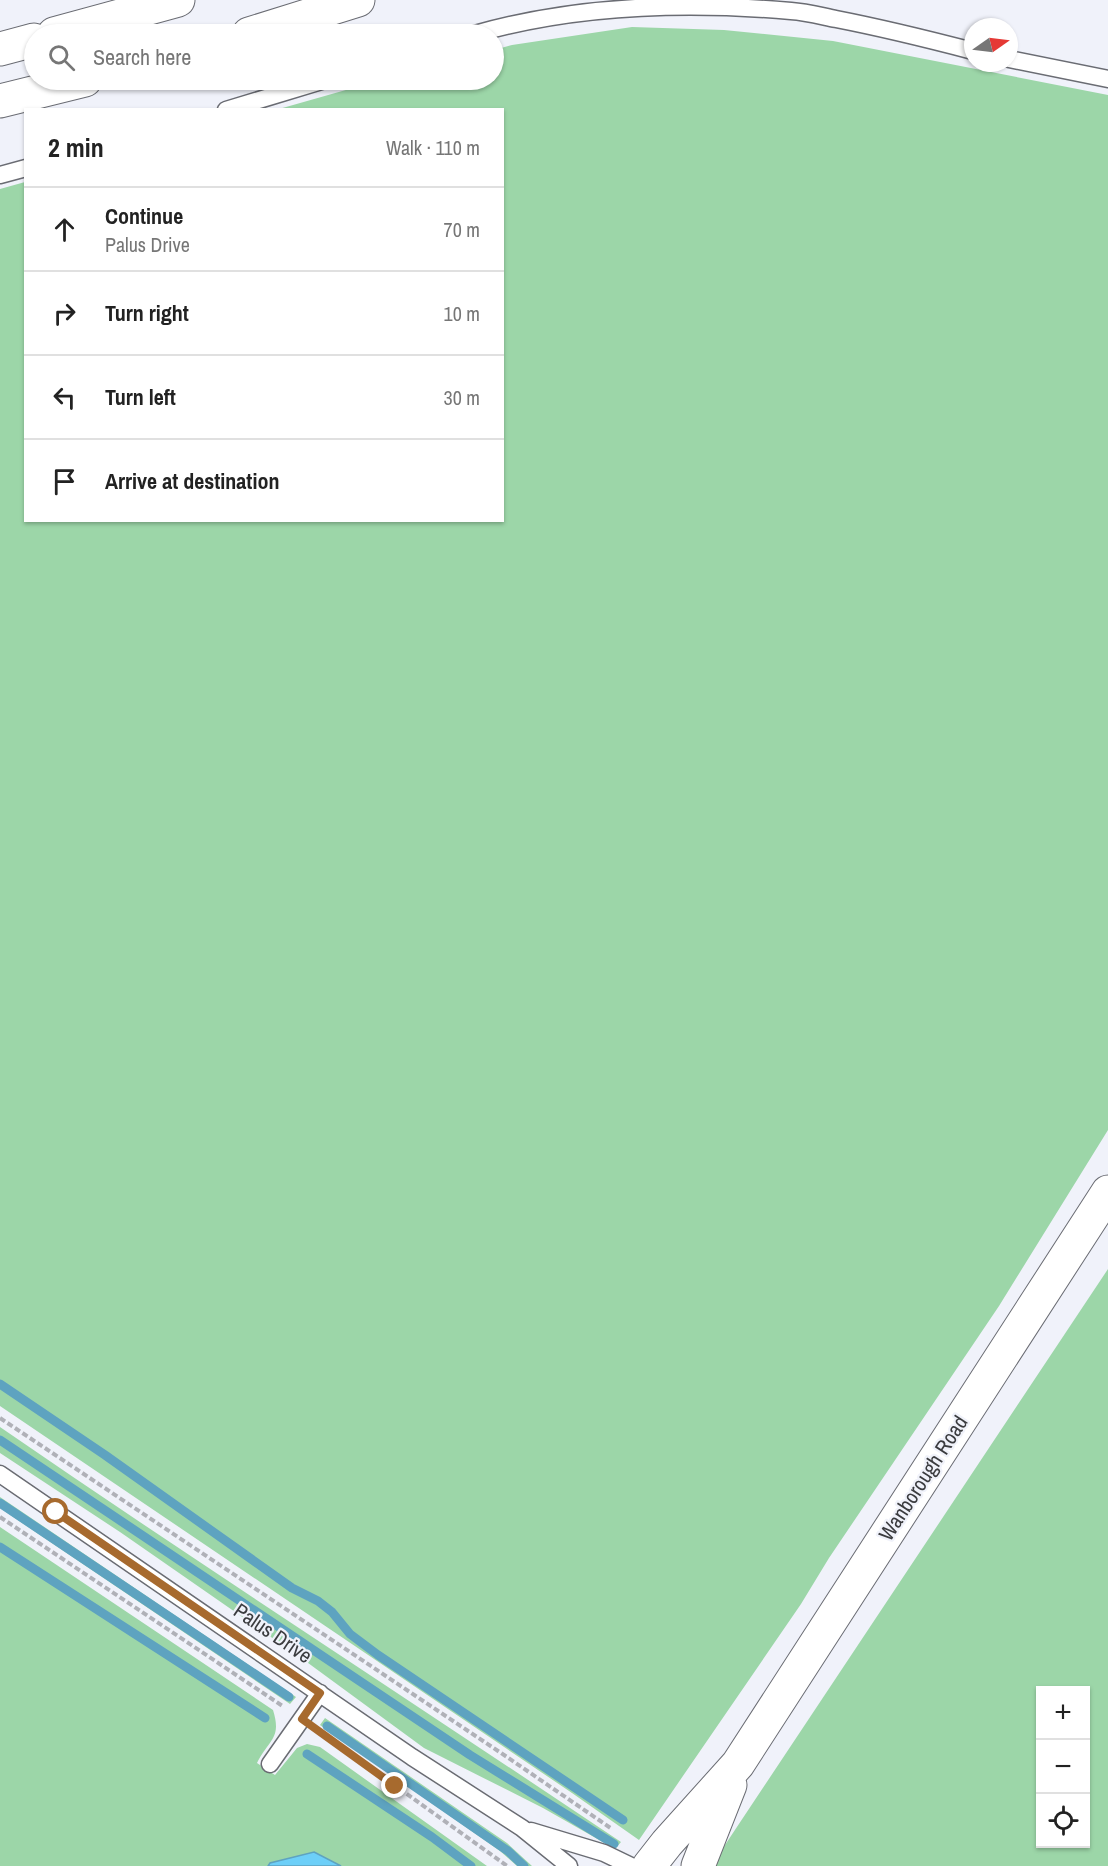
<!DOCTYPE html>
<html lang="en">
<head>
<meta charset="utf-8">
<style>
  :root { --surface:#fff; --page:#f6f6f6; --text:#222; --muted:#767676; --line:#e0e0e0 }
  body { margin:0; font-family:"Archivo Narrow",sans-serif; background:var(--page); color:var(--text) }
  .controls { position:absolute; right:18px; bottom:18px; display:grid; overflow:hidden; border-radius:0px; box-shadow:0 2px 4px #0004 }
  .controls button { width:54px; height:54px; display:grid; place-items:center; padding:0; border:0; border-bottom:2px solid var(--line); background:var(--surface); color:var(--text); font:30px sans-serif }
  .compass { position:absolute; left:964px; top:18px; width:54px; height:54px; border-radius:50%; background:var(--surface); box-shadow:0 2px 4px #0004; rotate:76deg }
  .stop { position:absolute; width:18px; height:18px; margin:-14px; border:4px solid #a76a2e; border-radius:50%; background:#fff }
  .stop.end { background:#a76a2e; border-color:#fff; box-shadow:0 2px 6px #0008 }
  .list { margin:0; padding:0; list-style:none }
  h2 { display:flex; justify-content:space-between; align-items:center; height:78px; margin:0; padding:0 24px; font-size:26px }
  h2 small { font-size:20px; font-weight:400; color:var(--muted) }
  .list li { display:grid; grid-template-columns:39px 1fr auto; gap:18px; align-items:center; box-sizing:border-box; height:84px; padding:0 24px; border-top:2px solid var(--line) }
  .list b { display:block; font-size:22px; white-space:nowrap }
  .list p { margin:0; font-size:20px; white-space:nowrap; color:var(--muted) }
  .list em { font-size:20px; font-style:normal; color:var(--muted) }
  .icon { flex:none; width:33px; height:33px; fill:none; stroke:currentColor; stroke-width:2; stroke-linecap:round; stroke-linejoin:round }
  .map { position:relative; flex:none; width:1108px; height:1866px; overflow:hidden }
  .search { position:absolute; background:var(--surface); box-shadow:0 2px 4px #0004; left:24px; top:24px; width:480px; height:66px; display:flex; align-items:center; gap:15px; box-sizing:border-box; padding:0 21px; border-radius:33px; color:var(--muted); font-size:22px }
  .panel { position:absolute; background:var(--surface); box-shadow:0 2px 4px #0004; left:24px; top:108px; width:480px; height:414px; border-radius:0px }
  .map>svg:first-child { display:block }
  .green { fill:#9cd6a8; fill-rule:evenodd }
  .water { fill:#6dcff8; stroke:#5ea3c0; stroke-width:1.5 }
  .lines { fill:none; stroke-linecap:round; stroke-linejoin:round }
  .stream { stroke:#5ea3c0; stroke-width:9 }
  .lane-casing { stroke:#6a6c73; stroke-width:19 }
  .secondary-casing { stroke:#6a6c73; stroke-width:35 }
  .highway-casing { stroke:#6a6c73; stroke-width:35 }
  .path { stroke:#b0b1b8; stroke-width:4; stroke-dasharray:6 3; stroke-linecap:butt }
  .lane { stroke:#fff; stroke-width:16 }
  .secondary { stroke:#fff; stroke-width:33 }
  .highway { stroke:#fff; stroke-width:33 }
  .route { stroke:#a76a2e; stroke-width:8 }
  .labels { text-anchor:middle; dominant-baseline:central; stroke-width:4.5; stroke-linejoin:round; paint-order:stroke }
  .street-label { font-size:21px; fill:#3b3c3f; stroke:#f0f2fa }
</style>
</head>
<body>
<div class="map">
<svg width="1108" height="1866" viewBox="0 0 1108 1866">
  <rect width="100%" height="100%" fill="#f0f2fa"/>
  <path class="green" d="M632 27 724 30 833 41 1108 95V1130L999 1306 829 1558 801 1604 639 1840 572 1793 0 1406V189L25 182 26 520H502V110L279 109 381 80H494V50L512 45Z
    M1108 1269V1866H711ZM1040 1690H1086V1844H1040Z
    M0 1427C205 1568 414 1703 621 1842L615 1849 543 1808 424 1748 304 1660 120 1532 0 1453Z
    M0 1497 296 1697 290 1704 0 1508Z
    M0 1527 273 1710C282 1739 269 1739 257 1763L275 1775 297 1748 307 1744 320 1747 487 1866H0Z
    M325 1718 507 1843 532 1866H517L500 1851 320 1725Z"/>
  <path class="water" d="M314 1852 341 1866H268L270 1863Z"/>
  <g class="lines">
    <path class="stream" d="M0 1384 105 1455 292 1588 318 1601 332 1612 350 1634 378 1655 623 1820
      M0 1440 470 1755 614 1844
      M0 1503 289 1697
      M0 1547 265 1718
      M327 1726 508 1851 524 1866
      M307 1754 432 1837 471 1866"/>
    <defs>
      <path id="lane" d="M475 34C576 5 687 2 791 11 806 12 821 16 836 19 882 28 927 39 973 51
        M1009 59 1108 79
        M226 110 325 80
        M0 175 26 168
        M0 1474 412 1757 522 1828 569 1866
        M270 1764 320 1693
        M531 1831 604 1853 631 1866"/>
      <path id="secondary" d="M649 1866 667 1843 738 1764 1108 1192
        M698 1866 730 1785"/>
      <path id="highway" d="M54 34 178 0
        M249 34 358 0
        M0 49 34 40
        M0 101 85 80"/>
    </defs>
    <use href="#lane" class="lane-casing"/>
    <use href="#secondary" class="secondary-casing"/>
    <use href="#highway" class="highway-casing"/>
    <path class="path" d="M0 1418 507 1757 612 1829
      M0 1517 284 1707
      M319 1731 507 1866"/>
    <use href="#lane" class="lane"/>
    <use href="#secondary" class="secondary"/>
    <use href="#highway" class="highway"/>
  </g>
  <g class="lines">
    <path class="route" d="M56 1512 320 1693 302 1719 395 1786"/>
  </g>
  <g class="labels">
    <g class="street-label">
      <text transform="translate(923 1478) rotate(-57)">Wanborough Road</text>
      <text transform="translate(273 1633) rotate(34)">Palus Drive</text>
    </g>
  </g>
</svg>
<div class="controls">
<button>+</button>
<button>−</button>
<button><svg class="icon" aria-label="locate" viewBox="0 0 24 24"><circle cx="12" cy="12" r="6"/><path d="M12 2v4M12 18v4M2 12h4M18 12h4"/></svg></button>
</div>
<svg class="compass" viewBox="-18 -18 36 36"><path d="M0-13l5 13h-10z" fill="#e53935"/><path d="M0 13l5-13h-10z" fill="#767676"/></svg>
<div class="stop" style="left:56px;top:1512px"></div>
<div class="stop end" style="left:395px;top:1786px"></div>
<div class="search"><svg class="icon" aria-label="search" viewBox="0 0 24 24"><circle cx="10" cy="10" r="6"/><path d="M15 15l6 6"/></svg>Search here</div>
<section class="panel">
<h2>2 min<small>Walk · 110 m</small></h2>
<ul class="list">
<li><svg class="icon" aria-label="ahead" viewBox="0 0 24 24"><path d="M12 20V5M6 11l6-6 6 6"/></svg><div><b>Continue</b><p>Palus Drive</p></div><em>70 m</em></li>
<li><svg class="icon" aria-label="right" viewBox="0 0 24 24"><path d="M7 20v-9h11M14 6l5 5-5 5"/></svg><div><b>Turn right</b></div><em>10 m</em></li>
<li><svg class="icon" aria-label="left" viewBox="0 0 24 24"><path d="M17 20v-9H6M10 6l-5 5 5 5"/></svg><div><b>Turn left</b></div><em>30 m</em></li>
<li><svg class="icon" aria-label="arrive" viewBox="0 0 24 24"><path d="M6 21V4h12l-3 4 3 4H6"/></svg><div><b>Arrive at destination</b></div></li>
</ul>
</section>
</div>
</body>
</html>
